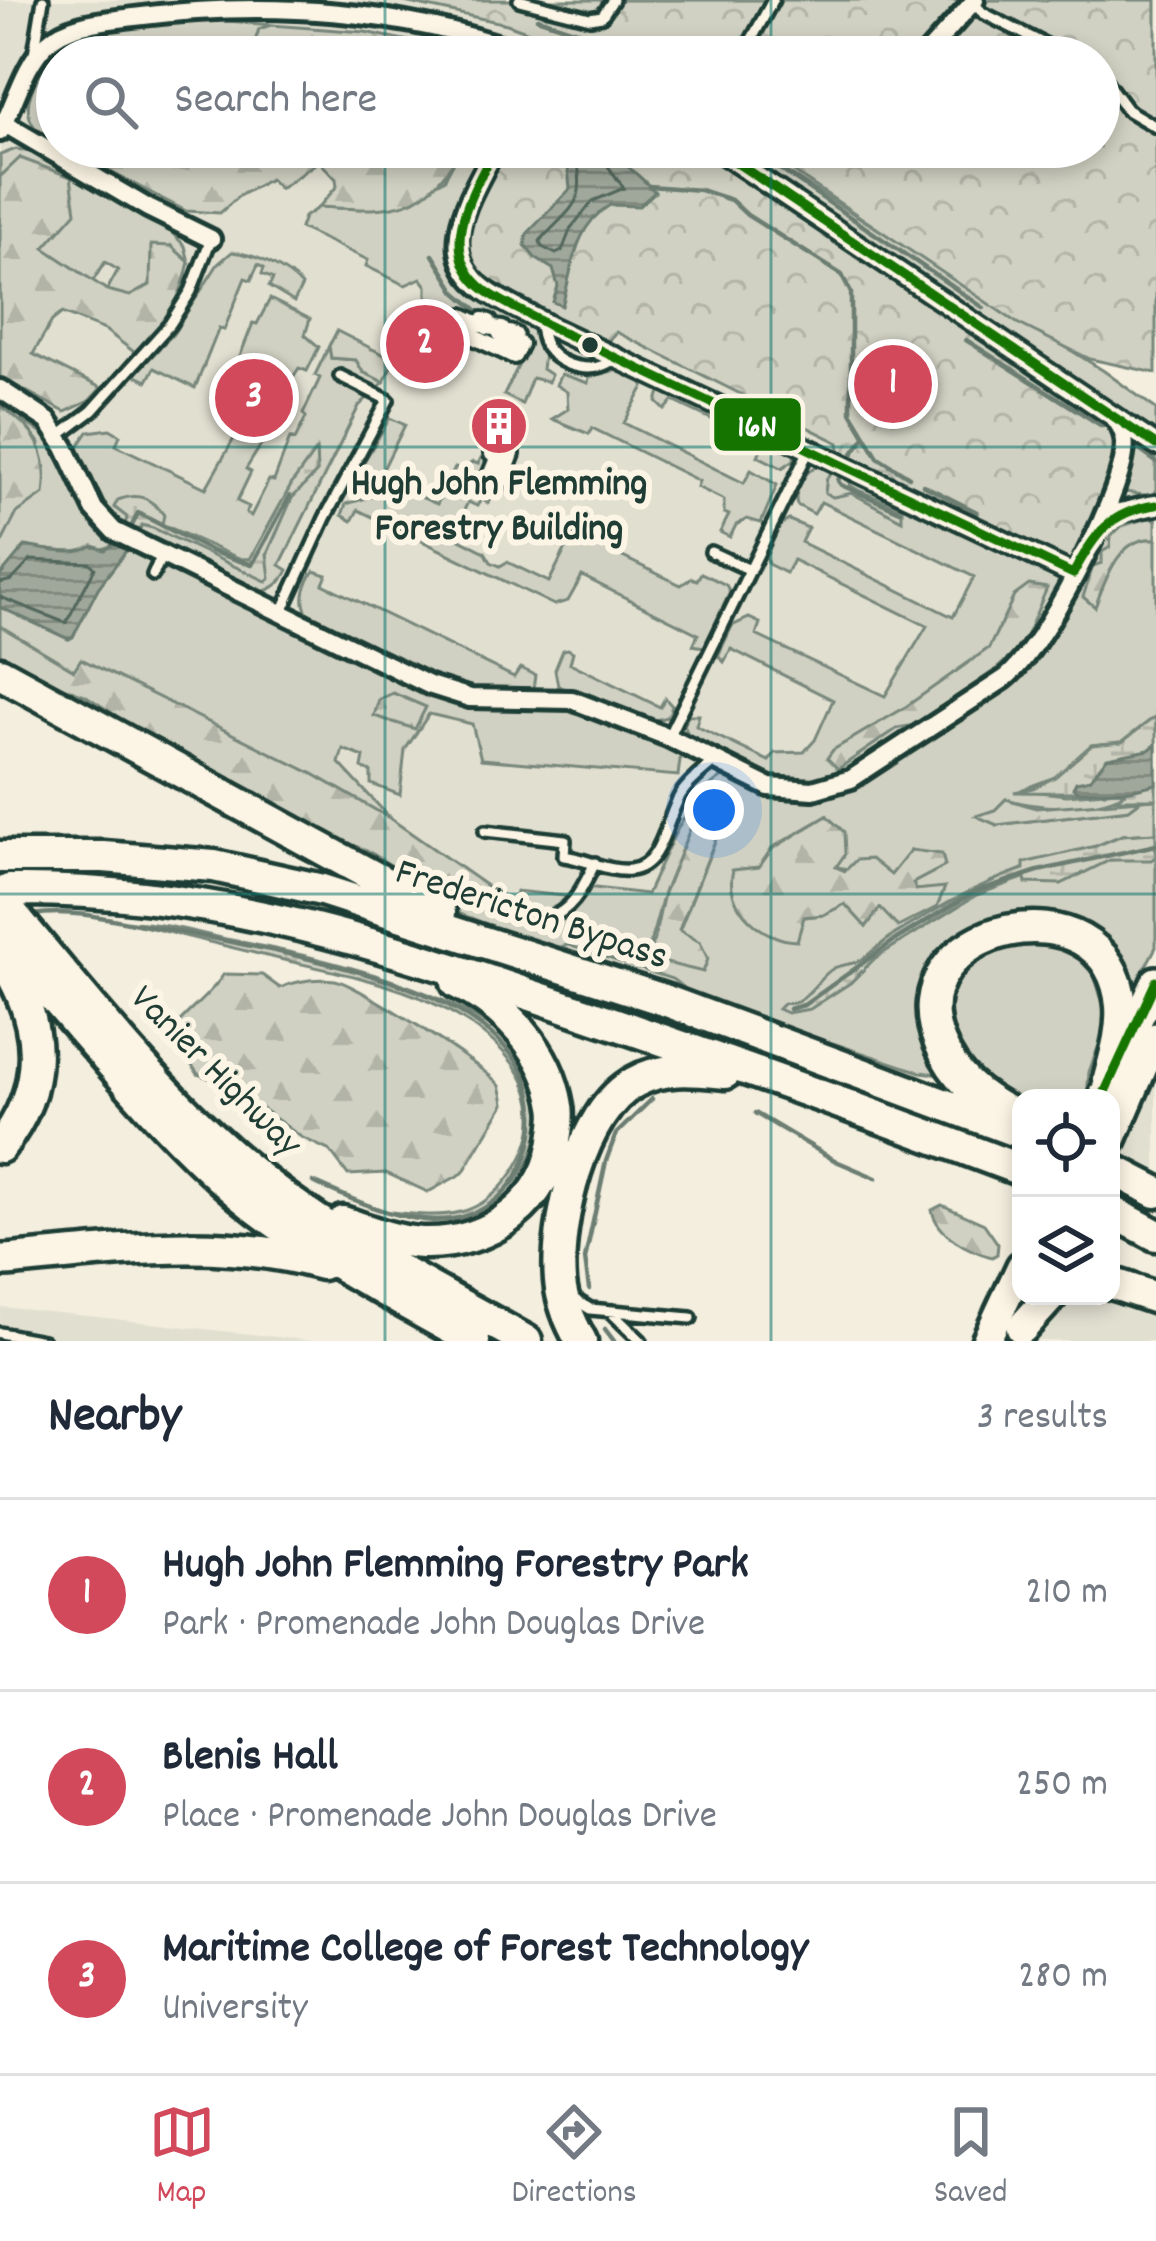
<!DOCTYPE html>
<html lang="en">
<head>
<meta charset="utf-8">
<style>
  :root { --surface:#fff; --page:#f2f2f3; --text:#1f2937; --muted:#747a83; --line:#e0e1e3; --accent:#d1495b }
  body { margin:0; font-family:Dekko,sans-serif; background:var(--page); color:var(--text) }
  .controls { position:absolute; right:36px; bottom:36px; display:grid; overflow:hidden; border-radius:24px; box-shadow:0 6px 18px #0003 }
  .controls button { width:108px; height:108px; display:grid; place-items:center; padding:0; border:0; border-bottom:3px solid var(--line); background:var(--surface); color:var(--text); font:60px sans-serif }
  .you { position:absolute; left:714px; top:810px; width:42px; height:42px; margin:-30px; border:9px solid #fff; border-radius:50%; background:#1a73e8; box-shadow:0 0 0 18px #1a73e833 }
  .badge { display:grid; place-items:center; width:78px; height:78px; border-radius:50%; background:var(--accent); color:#fff; font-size:39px; font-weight:700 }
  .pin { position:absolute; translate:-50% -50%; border:6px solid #fff; box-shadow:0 3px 12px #0006 }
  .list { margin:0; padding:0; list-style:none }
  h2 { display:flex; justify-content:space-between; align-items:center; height:156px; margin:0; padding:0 48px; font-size:51px }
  h2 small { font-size:39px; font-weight:400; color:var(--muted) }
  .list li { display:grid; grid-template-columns:78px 1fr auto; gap:36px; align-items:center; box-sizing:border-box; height:192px; padding:0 48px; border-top:3px solid var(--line) }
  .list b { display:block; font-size:45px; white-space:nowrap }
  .list p { margin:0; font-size:39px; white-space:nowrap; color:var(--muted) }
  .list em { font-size:39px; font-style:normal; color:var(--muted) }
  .icon { flex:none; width:66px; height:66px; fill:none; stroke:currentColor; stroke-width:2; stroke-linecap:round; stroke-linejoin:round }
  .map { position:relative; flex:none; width:1156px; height:1341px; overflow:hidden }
  .search { position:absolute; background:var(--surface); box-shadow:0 6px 18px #0003; left:36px; right:36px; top:36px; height:132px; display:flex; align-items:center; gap:30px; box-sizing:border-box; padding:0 42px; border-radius:66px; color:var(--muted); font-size:45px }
  .sheet { height:732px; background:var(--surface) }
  nav { display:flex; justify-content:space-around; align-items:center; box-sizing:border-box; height:168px; border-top:3px solid var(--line); background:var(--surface); font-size:33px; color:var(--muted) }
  nav a { display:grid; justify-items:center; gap:6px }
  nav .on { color:var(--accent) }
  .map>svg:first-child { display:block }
  .built { fill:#e1dfd0 }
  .grass { fill:#d0d1c2; stroke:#78877b; stroke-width:3; fill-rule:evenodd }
  .forest { fill:url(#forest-firs); stroke:#78877b; stroke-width:3 }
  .wetland { fill:url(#wetland-marsh); stroke:#78877b; stroke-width:3 }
  .park { fill:url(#park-crowns); stroke:#78877b; stroke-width:3 }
  .water { fill:url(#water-rules); stroke:#6c7d72; stroke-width:3 }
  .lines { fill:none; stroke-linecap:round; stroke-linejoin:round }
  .shore { stroke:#53685d; stroke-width:3 }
  .stream { stroke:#6c7d72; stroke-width:4.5 }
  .service-casing { stroke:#1f3d34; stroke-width:18 }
  .pedestrian-casing { stroke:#1f3d34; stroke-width:22 }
  .minor-casing { stroke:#1f3d34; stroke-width:26 }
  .primary-casing { stroke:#1f3d34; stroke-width:36 }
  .motorway-casing { stroke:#1f3d34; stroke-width:39 }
  .service { stroke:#fcf5e5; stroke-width:9 }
  .pedestrian { stroke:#fcf5e5; stroke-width:14 }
  .minor { stroke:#fcf5e5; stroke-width:16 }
  .primary { stroke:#fcf5e5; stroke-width:27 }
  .motorway { stroke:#fcf5e5; stroke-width:30 }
  .bus-1-casing { stroke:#fcf5e5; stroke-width:18 }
  .bus-1 { stroke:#157400; stroke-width:9 }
  .grid { fill:none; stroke:#0f766e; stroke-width:3; stroke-opacity:0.55 }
  .bus-dot { fill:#1f3d34; stroke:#fcf5e5; stroke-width:4.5 }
  .labels { text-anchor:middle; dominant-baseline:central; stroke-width:12; stroke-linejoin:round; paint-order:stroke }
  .poi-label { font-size:39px; font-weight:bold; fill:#1f3d34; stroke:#fcf5e5 }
  .street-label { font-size:39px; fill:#1f3d34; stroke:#fcf5e5 }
  .line-badge { stroke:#fcf5e5; stroke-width:4.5 }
  .badge-label { font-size:33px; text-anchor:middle; font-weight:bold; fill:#fff }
</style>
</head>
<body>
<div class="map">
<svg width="1156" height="1341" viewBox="0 0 1156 1341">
  <defs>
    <pattern id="forest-firs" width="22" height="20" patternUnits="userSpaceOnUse" patternTransform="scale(3)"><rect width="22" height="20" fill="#d0d1c2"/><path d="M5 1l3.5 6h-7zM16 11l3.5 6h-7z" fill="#b2b4a7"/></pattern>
    <pattern id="wetland-marsh" width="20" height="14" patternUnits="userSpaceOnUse" patternTransform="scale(3)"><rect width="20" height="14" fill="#d0d1c2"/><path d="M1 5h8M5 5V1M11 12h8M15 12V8" fill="none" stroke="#b2b4a7"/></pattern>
    <pattern id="park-crowns" width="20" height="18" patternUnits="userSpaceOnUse" patternTransform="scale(3)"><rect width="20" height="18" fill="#d0d1c2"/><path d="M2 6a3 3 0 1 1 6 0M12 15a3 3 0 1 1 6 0" fill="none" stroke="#b2b4a7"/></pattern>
    <pattern id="water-rules" width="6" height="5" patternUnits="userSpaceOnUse" patternTransform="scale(3)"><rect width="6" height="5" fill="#a0a89b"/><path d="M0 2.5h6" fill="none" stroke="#828a7f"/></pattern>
  </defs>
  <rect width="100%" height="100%" fill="#f3eede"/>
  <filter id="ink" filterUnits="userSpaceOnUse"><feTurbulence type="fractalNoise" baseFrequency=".00833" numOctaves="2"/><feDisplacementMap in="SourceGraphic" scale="24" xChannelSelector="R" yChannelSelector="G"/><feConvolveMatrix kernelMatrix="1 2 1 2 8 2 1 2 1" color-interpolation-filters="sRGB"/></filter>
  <g filter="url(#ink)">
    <path class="built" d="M0 0H1156L1099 147V57H57V147H746L736 161 1156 445V845L974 892 804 1005 733 1024 418 903 0 673Z
      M1156 1037V1192L1111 1154Z
      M1051 1296H1108L1156 1318V1341H1016L1022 1328Z
      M0 1307 87 1316 312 1341H0Z"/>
    <path class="grass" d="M220 20 270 25 259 30 250 57H57V146C36 134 22 118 31 93 56 14 152 25 220 20Z
      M462 147H488L453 227 449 244 452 260 475 293 530 322 544 354 542 369 551 375 548 382 532 378 522 404 504 395 527 348 522 335 468 308 462 313 427 296V286L421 278 405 285 366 266 368 260 300 228 304 217 319 207 360 209 444 180Z
      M747 147 1104 371 1156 409V433L739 156Z
      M16 149 48 156 164 225 185 246 189 262 171 246 150 285 130 297 107 290 118 270 105 262 93 281 43 248 20 158 0 177V155Z
      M232 252C255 254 286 268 302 286L294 302 269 287 273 279 262 274 264 268 258 265 251 280 245 278 224 330 219 328 195 388 154 368 147 381 134 375 173 334 218 264Z
      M270 299 310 319 305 335 319 347 307 371 299 368 283 392 278 390 280 385 273 387 235 369 253 323 257 324Z
      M329 346 331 358 356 360 363 372 384 382 359 406 280 565 288 570C283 581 272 591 259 592 239 594 160 545 138 532L141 525 153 528 267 581V555L292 498 317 472 316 453 293 482 251 559H241L114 507 127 517 125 526 94 497 73 454 88 432 110 429 120 435 116 445 206 488 236 435 230 428 240 417 277 406 267 427 271 429 246 469 251 472 237 501 249 507 246 513 251 516 269 480 274 481 290 438 295 440 306 417 303 414 320 378 315 375Z
      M625 368 647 381 624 423 744 483 751 470 777 485 761 523 747 519 736 525 730 537 720 532 729 515 724 513V500L697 487 699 481 592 428 589 434 552 419 568 409 567 392 556 385 561 374 588 383 589 377Z
      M661 388 795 450 794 460 782 468 758 456 763 444 673 401 665 410 657 402Z
      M390 418 405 425 381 473 362 465Z
      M21 419 45 436 92 523 116 543C90 559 54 550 25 547L0 576V541L40 444Z
      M1139 443 1156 453V497L1125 492Z
      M492 454 524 471 513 494 505 490 500 498 492 494 488 503 481 499 477 506 468 502 452 535 485 552 491 562 500 566 507 562 549 582 576 528 577 535 681 585 692 578 697 580 701 573 726 585 730 592 704 647 693 645 698 634 582 576 568 601 554 605 358 510 352 521 342 515 346 504 400 488 437 504 455 468 461 470 473 462 478 464 481 458 488 461Z
      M827 464 835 468 827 478 825 492 833 497 852 493 902 520 847 483 858 478 1058 575 1060 580C1053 604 1038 634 1022 653 994 688 845 782 802 783 762 784 724 758 691 740L684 726 688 715H699L696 726 769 761 775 753 804 752 815 740 833 700 731 649 724 662 718 656 732 626 749 618 760 623 756 635 885 696 927 626 793 560 786 573 768 564 766 557 780 525 789 520 808 528 801 542 953 617 974 577 821 502 814 514 797 505C792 485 808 466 827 464Z
      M1156 515V519L1147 518C1105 551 1103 553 1095 606 1106 578 1119 535 1156 539V716L1122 742 1091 745 1055 777 1021 790 1067 795 1131 790C1097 811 1043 810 1006 799L995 810 978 816 997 825 1129 809 1141 800 1156 799V833L1122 835 1096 846 1051 857 968 892 892 936 860 961 834 968 787 1013 850 983 875 958 976 895 1026 877 1061 884 1110 860 1156 857V947L1133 990C1096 914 1039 893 963 934L927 1041 938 1074 920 1072 679 992 687 990 672 979 568 945 552 949 447 909 38 678 85 695 174 754 453 898 490 909 491 889 513 901 516 891 575 897 577 886 647 894C668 850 683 800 726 775 748 786 772 799 797 799 858 798 960 718 1013 685 1050 656 1067 608 1087 567 1093 553 1099 536 1111 527 1123 517 1141 516 1156 515ZM827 816 836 867 891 875 945 866 913 883 916 890 943 888 880 907 866 927 845 904 823 915 804 917 733 870 759 867 772 848ZM695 817 722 824 679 931 646 958 664 893Z
      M128 548 472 705 579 709 681 752 678 776 481 759 472 724 429 714 405 750 400 795 371 784V772L362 768 364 757 343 749 339 763 391 819 313 774 81 660 74 670 0 626V607L68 639C82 625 87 607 98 588 106 574 119 563 128 548Z
      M314 571 327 575 323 584 514 677 520 668 535 675 533 690C511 693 489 694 468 689 439 683 325 635 308 613 299 601 306 581 314 571Z
      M568 649 573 652 570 663 660 707 665 698 672 706 668 717 646 722 558 686 555 670 563 650Z
      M1014 941 1048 942 1079 959 1094 975 1108 1020 1089 1072 1087 1098H1021V1115L959 1063 946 988 954 969Z"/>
    <path class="forest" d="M271 25 365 32 485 57H250L259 29Z
      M116 147H462C424 216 392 211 319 207L337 186 336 179 319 161 280 189 270 179 239 196 220 213 186 211 109 171Z
      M20 158 71 177 76 212 44 248 107 290 130 296 150 285 151 245 171 246 189 262C182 297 164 331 134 352L105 330 62 313 52 321 33 354 101 388 89 401 65 412 0 377V177Z
      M337 331 394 360 384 382 363 372 356 360 331 358 329 346Z
      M0 406C35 428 50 453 44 494L17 513 0 546Z
      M1147 518 1156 519V539C1119 535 1106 579 1095 607L1083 597 1093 566 1102 563V552L1110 547 1111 536 1122 526Z
      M1029 585 1047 588 1022 646 995 670 915 725 898 728 838 769 827 758 833 750 904 708 989 648 1014 596Z
      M0 626 74 670 81 659 313 774 391 819 491 889V910L417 882 373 854 258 800 174 754 85 695 38 678 0 654Z
      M393 693 426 707 415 729 374 716 379 699Z
      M1006 799 1036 808 1141 800 1129 809 997 825 976 816 995 810Z
      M827 816 844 832 845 854 836 867 845 871 856 860 871 859 891 875 911 850 942 854 945 866 913 883 916 890 945 887 937 907 898 927 880 908 866 927 845 904 823 915 804 917 797 941C763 941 723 906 733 870L759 867 772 849Z
      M695 817 722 823 679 930 700 942 708 959 703 972 646 958 654 940 664 893Z
      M224 974 262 975 280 988C298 980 315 978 335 980 355 983 488 1068 500 1086 501 1089 504 1101 504 1104L463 1173 428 1192 386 1173 348 1175 330 1151 301 1137 232 1087 198 1074 169 1034C186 1011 208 998 224 974Z
      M942 1205 984 1224 998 1244 997 1254 992 1257C969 1251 937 1235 932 1210Z"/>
    <path class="wetland" d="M316 450 317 472 292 498 267 554 270 578 266 581 153 528 142 525 138 532 125 526 127 517 114 507 118 500C139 492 151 498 164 515L162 524 240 559H250L293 482Z
      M833 472 849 479 850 487 902 508V520L852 493 833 497 825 493 827 478Z
      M1156 716V799H1116L1128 790C1089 792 1053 793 1014 792L1033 788 1055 777 1092 745 1122 742Z
      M1156 833V857L1151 860H1110L1061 884 1026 883 1025 877 976 895 875 958 850 983 810 1009 787 1013 778 1009 784 1003C807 1008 815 978 834 968 843 964 853 965 861 960 872 954 881 944 891 937 933 911 977 884 1024 869V863L1096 846 1122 835Z
      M127 922C160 922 194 932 226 939 303 954 507 994 534 1079 562 1166 477 1250 391 1212 444 1218 480 1220 513 1172 570 1088 487 1023 414 995 368 977 318 968 271 957 223 945 175 934 127 922Z"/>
    <path class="park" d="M395 0H1156V373L1090 359 1017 323 757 147H1099V57H597L507 24Z
      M496 147H713L1115 419 1125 450 1073 574 838 462 839 443 616 332 600 350 482 288 457 240Z"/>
    <path class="water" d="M566 147H607C624 165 640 175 655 192L639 206 610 205C573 227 573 269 562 306L553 302 558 286 553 269 535 258 525 245 527 234 570 189Z
      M116 543 128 548 98 588 73 637 69 639 0 607V576L25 546C46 549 75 558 93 546L105 550Z
      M1156 744V784L1131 790 1078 791 1073 788 1076 782 1090 779 1107 758 1149 750Z"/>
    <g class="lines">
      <path class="shore" d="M575 147C587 205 577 201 540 241L542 247 556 254 562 251 571 228 593 201 624 188 602 158 599 147
        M0 583 12 580 31 560 90 563 95 568 66 623 0 597"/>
      <path class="stream" d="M537 18 592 36 601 44
        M747 147 984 308
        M649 186 700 190 731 200 747 215 842 275 851 293V412L878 457 909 477
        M433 255 456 292 483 315
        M966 340 1102 426
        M1135 447 1156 462
        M851 456 864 438
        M840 475 838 481 841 485 900 511
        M923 485 977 512
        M128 534 138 513 211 551 252 565 290 496
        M33 915C72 908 119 921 159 928 242 944 354 964 432 997 462 1011 491 1029 512 1055 557 1110 527 1209 452 1219 405 1225 355 1201 313 1182
        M789 1009 804 1005 895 940 974 892 1038 871 1156 845
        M755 1113 836 1161 876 1178
        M589 1289 585 1259 606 1161 616 1134 652 1099
        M605 1329 614 1341"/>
      <defs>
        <path id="service" d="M519 0 590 18 602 16 613 0
          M971 0 983 13 1070 57
          M34 54 43 0
          M742 57 773 0
          M1099 72 1127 110 1156 127
          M539 320C541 329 541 341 547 348 562 369 597 375 615 358
          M59 436 92 411 170 324 191 291 211 239
          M711 552 750 570
          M153 575 162 555
          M281 614 325 518 388 400 340 376
          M668 737 810 448
          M485 831 565 840 564 856C586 859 608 872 630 870 663 867 666 817 681 794 690 780 704 771 716 760
          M548 919C575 908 582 888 595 863
          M574 1299 590 1309 691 1318
          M612 1313 641 1341
          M0 1333 43 1341"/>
        <path id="pedestrian" d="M463 316 481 325 483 320 489 322 487 327 502 329 500 334 507 338 509 333 515 335 512 341 520 344 514 356 457 329Z
          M496 446 512 454 502 480 498 478 496 482 489 478 498 456 492 454Z"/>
        <path id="minor" d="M924 57 975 0
          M0 121 148 208 211 239
          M0 132C15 104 24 65 47 43 69 22 106 21 134 17 268 0 407 9 534 57
          M496 147C474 191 430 252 485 290 506 304 530 314 551 327L1073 574
          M713 147 1156 445
          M0 389 48 421 65 447 94 509 114 531 429 685 470 698 572 700 668 737 769 787 813 790 851 779 1004 679C1041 653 1119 500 1124 454 1126 440 1124 431 1115 419
          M1100 526 1119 512 1156 505"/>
        <path id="primary" d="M1102 1098 1156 981
          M1111 1142 1156 1037
          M986 1341 1021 1266"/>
        <path id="motorway" d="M0 673 440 913
          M0 857H103L214 866 322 890 664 1000 1021 1133
          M9 890C217 887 390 947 584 1013 731 1063 876 1115 1021 1170
          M0 899C80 993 158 1096 254 1174 336 1241 434 1289 526 1341
          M0 938C81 1023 149 1118 239 1194 310 1253 394 1296 474 1341
          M1010 1113C978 1097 954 1077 940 1043 890 925 1110 874 1121 1006 1123 1030 1115 1056 1109 1079
          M0 1147C49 1086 43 1022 3 959
          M1114 1170 1156 1192
          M1111 1211 1156 1235
          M343 1222C368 1231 396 1242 422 1243 490 1245 549 1203 556 1133 557 1125 559 1114 557 1106 548 1051 506 1006 457 983
          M0 1261C108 1252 216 1234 322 1264
          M1111 1283 1156 1298
          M1022 1328 1051 1296
          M581 1341C570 1322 562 1303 560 1281 555 1223 581 1111 635 1082 663 1066 695 1070 725 1073"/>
      </defs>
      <use href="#service" class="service-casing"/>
      <use href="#pedestrian" class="pedestrian-casing"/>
      <use href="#minor" class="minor-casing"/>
      <use href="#primary" class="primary-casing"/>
      <use href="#motorway" class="motorway-casing"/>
      <use href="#service" class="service"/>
      <use href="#pedestrian" class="pedestrian"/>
      <use href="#minor" class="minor"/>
      <use href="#primary" class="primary"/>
      <use href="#motorway" class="motorway"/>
      <defs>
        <path id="bus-1" d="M496 147C473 191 434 251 485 290 505 305 530 314 551 327L1073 574C1094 535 1110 511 1156 505
          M713 147 1156 445
          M1102 1098 1156 981"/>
      </defs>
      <use href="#bus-1" class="bus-1-casing"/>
      <use href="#bus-1" class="bus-1"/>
    </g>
  </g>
  <path class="grid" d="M385 0V57M771 0V57M385 147V1341M771 147V1341M0 447H1156M0 894H1156"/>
  <defs>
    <symbol id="building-disc" viewBox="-11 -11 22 22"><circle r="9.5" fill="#d1495b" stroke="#fcf5e5"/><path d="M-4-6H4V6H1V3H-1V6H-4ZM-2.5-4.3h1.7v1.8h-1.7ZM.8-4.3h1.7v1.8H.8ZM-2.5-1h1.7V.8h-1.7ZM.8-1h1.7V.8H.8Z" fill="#fff"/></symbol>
  </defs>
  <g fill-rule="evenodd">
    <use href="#building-disc" x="466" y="393" width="66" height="66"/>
  </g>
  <circle class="bus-dot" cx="590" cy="345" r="10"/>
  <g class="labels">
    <g class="poi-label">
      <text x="499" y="486">Hugh John Flemming<tspan x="499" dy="45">Forestry Building</tspan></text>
    </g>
    <g class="street-label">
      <text transform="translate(531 917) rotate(18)">Fredericton Bypass</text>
      <text transform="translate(214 1073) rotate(45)">Vanier Highway</text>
    </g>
  </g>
  <rect class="line-badge" x="712" y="396" width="91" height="57" rx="12" fill="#157400"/>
  <g class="badge-label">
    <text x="757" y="436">16N</text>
  </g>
</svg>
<div class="controls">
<button><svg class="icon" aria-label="locate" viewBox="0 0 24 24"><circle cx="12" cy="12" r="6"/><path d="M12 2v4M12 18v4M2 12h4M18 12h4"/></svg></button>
<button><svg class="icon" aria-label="layers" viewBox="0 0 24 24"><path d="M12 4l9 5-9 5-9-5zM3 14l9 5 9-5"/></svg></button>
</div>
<div class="you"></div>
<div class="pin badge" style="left:893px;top:384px">1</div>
<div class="pin badge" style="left:425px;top:344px">2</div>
<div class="pin badge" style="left:254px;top:398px">3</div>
<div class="search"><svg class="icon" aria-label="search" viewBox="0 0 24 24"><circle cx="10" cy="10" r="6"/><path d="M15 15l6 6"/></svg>Search here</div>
</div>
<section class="sheet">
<h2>Nearby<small>3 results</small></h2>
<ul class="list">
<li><span class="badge">1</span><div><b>Hugh John Flemming Forestry Park</b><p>Park · Promenade John Douglas Drive</p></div><em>210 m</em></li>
<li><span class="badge">2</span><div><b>Blenis Hall</b><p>Place · Promenade John Douglas Drive</p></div><em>250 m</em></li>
<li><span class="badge">3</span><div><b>Maritime College of Forest Technology</b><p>University</p></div><em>280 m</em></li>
</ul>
</section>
<nav>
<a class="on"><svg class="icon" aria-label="map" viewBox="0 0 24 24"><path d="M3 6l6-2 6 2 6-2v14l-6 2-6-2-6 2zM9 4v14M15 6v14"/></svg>Map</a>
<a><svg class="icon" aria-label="directions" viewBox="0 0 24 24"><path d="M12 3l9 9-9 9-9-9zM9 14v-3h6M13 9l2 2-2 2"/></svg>Directions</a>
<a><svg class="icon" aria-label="saved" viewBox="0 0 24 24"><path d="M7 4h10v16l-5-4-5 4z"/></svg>Saved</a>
</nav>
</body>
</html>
